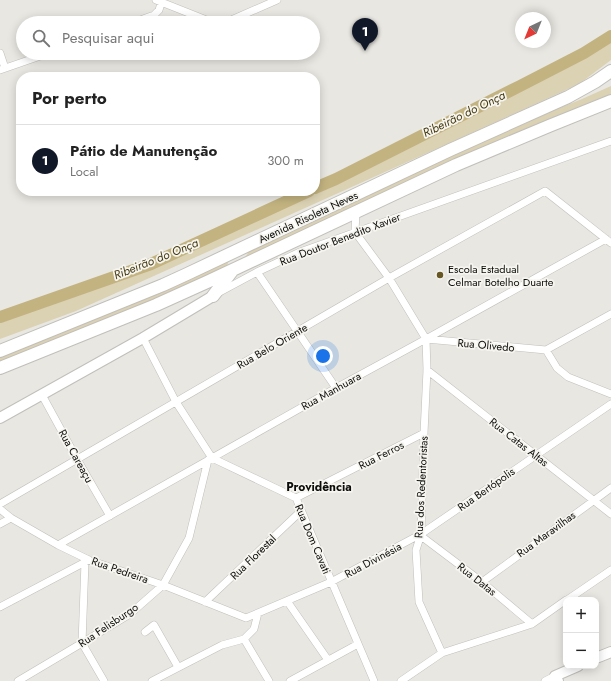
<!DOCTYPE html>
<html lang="pt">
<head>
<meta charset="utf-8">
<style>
  :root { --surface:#fff; --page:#f2f2f2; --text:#222; --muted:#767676; --line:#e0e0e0; --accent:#111827 }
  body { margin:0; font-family:Jost,sans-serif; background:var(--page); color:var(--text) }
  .controls { position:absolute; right:12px; bottom:12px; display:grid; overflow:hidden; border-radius:8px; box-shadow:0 2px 10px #0003 }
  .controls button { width:36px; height:36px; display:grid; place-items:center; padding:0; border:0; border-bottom:1px solid var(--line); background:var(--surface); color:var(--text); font:20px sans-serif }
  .compass { position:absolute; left:515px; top:12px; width:36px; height:36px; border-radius:50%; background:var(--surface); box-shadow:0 2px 10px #0003; rotate:223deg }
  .you { position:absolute; left:323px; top:356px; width:14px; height:14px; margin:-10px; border:3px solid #fff; border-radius:50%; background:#1a73e8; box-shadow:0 0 0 6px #1a73e833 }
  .badge { display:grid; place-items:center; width:26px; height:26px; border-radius:50%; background:var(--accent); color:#fff; font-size:13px; font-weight:700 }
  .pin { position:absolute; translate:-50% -33px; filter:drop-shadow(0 1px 2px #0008) }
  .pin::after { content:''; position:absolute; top:21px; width:14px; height:12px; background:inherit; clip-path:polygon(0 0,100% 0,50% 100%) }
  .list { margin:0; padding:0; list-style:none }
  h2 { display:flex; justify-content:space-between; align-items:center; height:52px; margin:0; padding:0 16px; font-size:17px }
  h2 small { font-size:13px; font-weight:400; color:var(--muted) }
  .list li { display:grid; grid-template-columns:26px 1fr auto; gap:12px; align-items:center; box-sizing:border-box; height:72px; padding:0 16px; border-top:1px solid var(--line) }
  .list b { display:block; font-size:15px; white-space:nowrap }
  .list p { margin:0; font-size:13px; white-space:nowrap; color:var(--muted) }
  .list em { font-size:13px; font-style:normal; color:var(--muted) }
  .icon { flex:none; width:22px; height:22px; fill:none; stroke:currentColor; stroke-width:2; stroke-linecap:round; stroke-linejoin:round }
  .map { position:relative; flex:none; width:611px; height:681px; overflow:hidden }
  .search { position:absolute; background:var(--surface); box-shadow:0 2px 10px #0003; left:16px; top:16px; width:304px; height:44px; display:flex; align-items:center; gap:10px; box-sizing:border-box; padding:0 14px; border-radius:22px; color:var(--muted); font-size:15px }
  .panel { position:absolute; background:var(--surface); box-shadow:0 2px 10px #0003; left:16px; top:72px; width:304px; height:124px; border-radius:16px }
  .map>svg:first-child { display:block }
  .green { fill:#dbd1b3 }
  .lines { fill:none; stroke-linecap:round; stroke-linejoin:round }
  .river { stroke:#c3b380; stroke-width:12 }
  .street-casing { stroke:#c1bfba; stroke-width:8 }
  .secondary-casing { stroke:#c1bfba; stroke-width:12 }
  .highway-casing { stroke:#c1bfba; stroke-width:14 }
  .street { stroke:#fff; stroke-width:7 }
  .secondary { stroke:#fff; stroke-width:10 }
  .highway { stroke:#fff; stroke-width:12 }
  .poi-dot { fill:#675725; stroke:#f6f5ef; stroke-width:1.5 }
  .labels { text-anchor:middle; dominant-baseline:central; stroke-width:3.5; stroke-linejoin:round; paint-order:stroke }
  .street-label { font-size:11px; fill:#0c0c0a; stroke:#f6f5ef }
  .poi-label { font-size:11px; fill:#0c0c0a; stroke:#f6f5ef; text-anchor:start }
  .water-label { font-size:12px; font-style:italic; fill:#45390f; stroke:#f6f5ef }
  .neighbourhood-label { font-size:12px; font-weight:bold; fill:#0c0c0a; stroke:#f6f5ef }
</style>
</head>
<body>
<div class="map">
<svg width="611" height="681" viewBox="0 0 611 681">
  <rect width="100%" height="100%" fill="#e9e7e1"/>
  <path class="green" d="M611 39V60L579 84 496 122 76 311 0 339V320L141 270 313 191H315V190C415 143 515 94 611 39Z
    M611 86V96L245 258 249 251 286 235 406 177 508 129 582 99Z
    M229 260 227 266 144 305 0 362V357L23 347Z"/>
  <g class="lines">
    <path class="river" d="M315 188 336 179 520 86 584 53 611 36
      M0 317 151 264 309 191"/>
    <defs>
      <path id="street" d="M156 0 214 23 229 21 277 0
        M132 23 154 15 159 10 162 0
        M0 53 5 68
        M0 70 49 53
        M356 212 355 232 389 278 426 339 427 370 424 433 421 534 416 550 419 602 442 653
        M257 272 336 388
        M218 293 257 272 300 252 611 141
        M143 338 176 402 212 458 296 498 374 681
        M426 339 546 350
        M546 350 557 368 568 377 611 394
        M546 350 611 314
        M427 370 611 514
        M42 395 77 459 110 516
        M296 498 424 433
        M0 504 389 278 545 191 611 243
        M0 509 11 518 58 545 89 560 163 585 246 618 331 582 421 534 611 404
        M0 524 11 518
        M421 536 482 582 532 624
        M58 545 336 388 426 339 606 239
        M85 562 82 643 104 681
        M482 582 611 488
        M567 600 611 570
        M287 601 328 660
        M205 602 301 511
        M0 607 89 560
        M145 632 154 625 178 667
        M244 639 269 681
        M18 681 82 643 130 614 163 585 189 538 208 460
        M152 681 222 645 244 639 254 629 258 613
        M290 681 358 644
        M401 681 442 653 532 624 566 600
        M545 681 555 676"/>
      <path id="secondary" d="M0 418 143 338 213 296
        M596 658 611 652
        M558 681 555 676 578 666"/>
      <path id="highway" d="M213 296 232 271
        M0 351 163 285 187 274 450 150 568 97 595 82 611 71
        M0 368 156 305 207 282 456 165 549 126 611 101"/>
    </defs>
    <use href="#street" class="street-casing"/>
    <use href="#secondary" class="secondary-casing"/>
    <use href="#highway" class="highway-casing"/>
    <use href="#street" class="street"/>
    <use href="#secondary" class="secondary"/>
    <use href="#highway" class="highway"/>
  </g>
  <circle class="poi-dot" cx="440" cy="275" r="4"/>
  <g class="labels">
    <g class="street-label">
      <text transform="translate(308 217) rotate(-25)">Avenida Risoleta Neves</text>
      <text transform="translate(340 239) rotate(-21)">Rua Doutor Benedito Xavier</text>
      <text transform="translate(486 345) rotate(5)">Rua Olivedo</text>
      <text transform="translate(272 346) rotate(-30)">Rua Belo Oriente</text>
      <text transform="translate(331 391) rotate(-29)">Rua Manhuara</text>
      <text transform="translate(519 442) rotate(38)">Rua Catas Altas</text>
      <text transform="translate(381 455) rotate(-27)">Rua Ferros</text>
      <text transform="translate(76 456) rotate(61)">Rua Careaçu</text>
      <text transform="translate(421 487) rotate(-87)">Rua dos Redentoristas</text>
      <text transform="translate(486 489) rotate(-35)">Rua Bertópolis</text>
      <text transform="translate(546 534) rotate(-36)">Rua Maravilhas</text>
      <text transform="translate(313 539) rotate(67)">Rua Dom Cavati</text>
      <text transform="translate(253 557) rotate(-44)">Rua Florestal</text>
      <text transform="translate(373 560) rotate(-28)">Rua Divinésia</text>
      <text transform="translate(120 570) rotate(19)">Rua Pedreira</text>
      <text transform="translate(477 579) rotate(38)">Rua Datas</text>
      <text transform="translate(108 625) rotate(-34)">Rua Felisburgo</text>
    </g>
    <g class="poi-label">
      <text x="448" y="269">Escola Estadual<tspan x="448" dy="13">Celmar Botelho Duarte</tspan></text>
    </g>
    <g class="water-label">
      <text transform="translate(464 114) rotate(-26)">Ribeirão do Onça</text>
      <text transform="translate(156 259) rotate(-22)">Ribeirão do Onça</text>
    </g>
    <g class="neighbourhood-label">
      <text x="319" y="487">Providência</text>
    </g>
  </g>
</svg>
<div class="controls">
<button>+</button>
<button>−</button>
</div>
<svg class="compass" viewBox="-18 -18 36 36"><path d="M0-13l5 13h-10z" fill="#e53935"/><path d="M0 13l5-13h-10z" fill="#767676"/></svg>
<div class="you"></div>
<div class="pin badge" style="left:365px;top:51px">1</div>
<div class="search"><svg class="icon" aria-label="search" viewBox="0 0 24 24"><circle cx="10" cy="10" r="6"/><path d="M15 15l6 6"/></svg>Pesquisar aqui</div>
<section class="panel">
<h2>Por perto<small></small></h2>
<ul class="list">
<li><span class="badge">1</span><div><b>Pátio de Manutenção</b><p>Local</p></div><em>300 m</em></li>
</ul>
</section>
</div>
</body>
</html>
